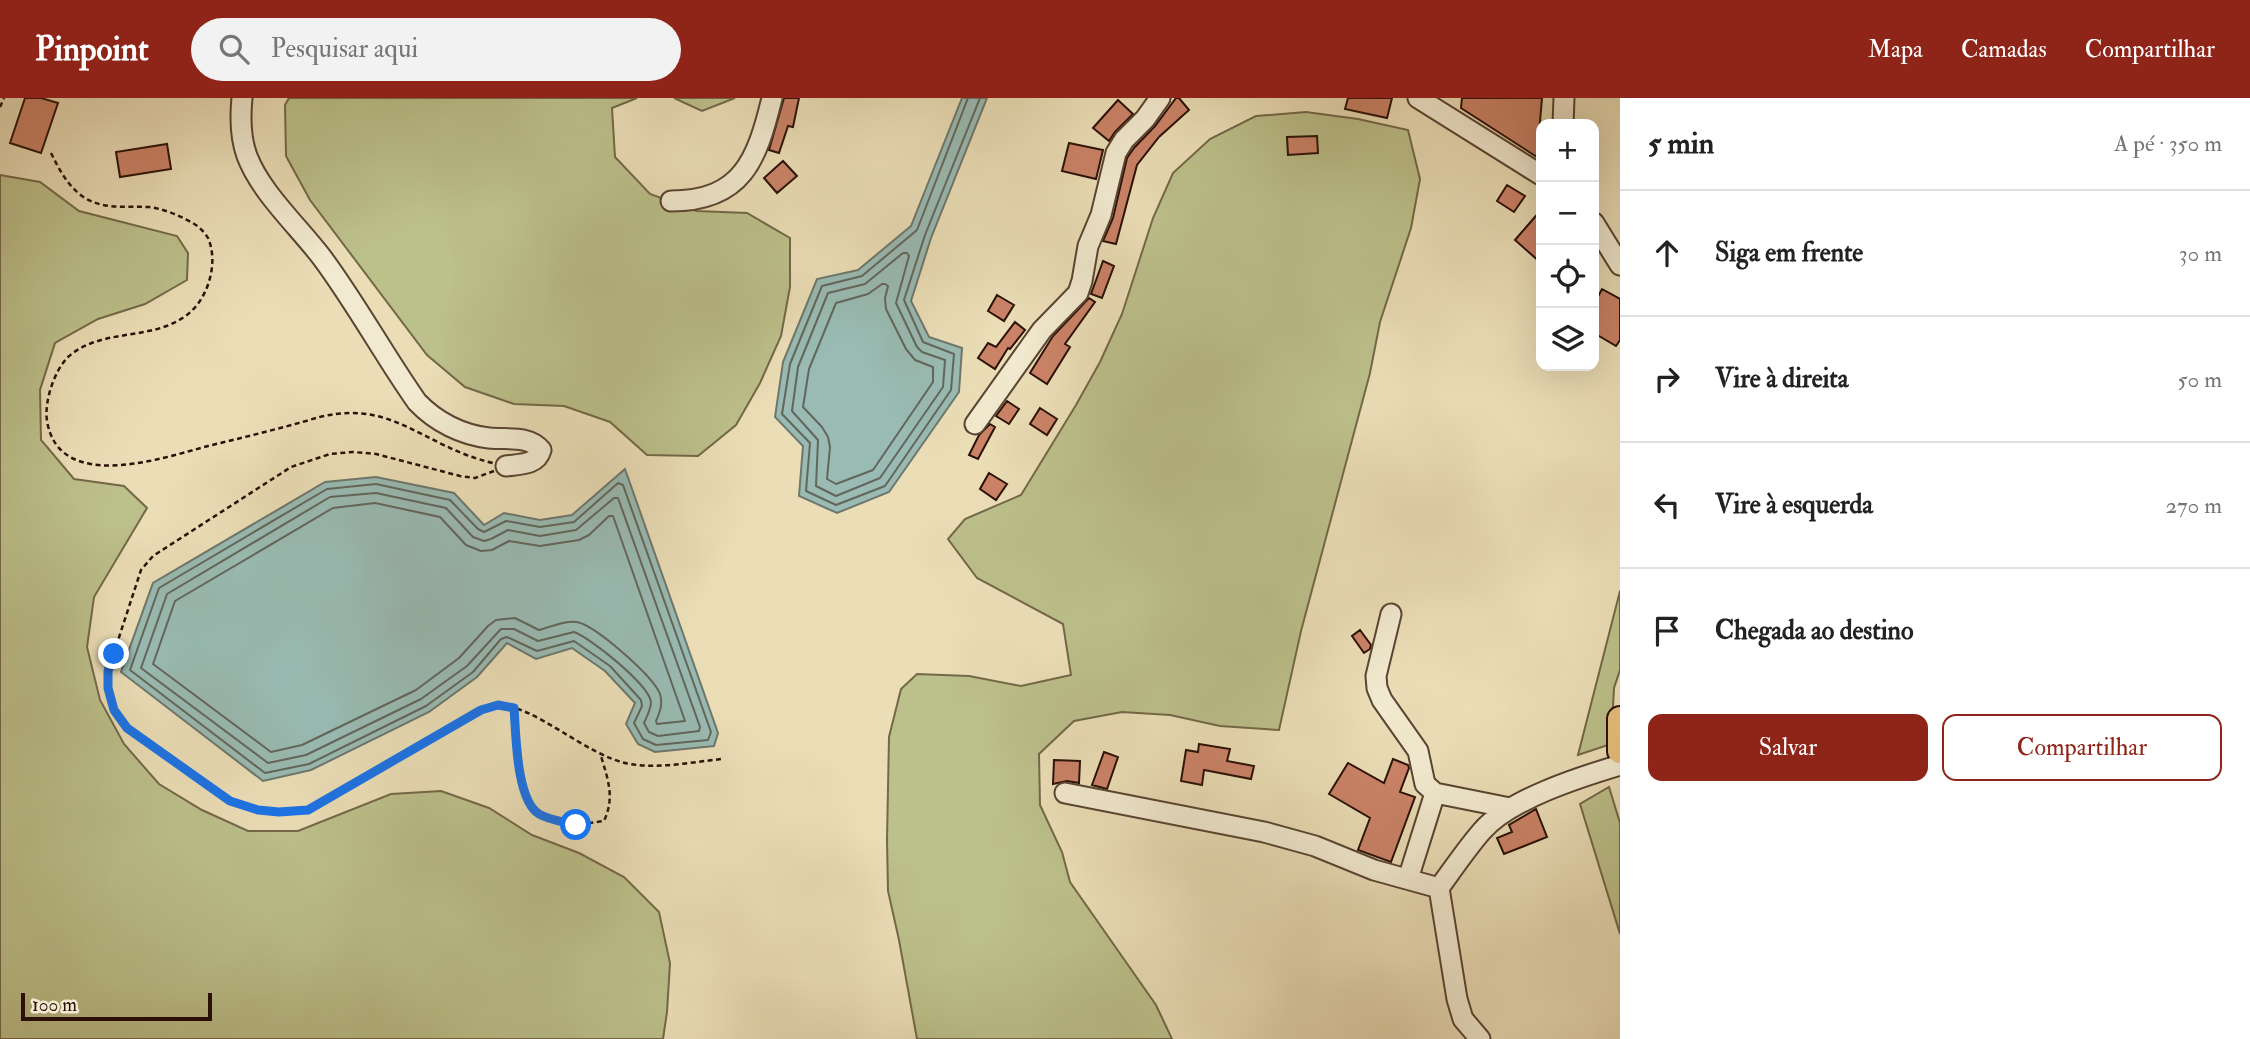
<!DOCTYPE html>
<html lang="pt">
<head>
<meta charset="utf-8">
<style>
  :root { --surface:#fff; --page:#f2f2f2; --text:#222; --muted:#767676; --line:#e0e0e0; --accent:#8f2418 }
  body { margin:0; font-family:"IM FELL Double Pica",serif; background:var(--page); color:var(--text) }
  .controls { position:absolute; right:21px; top:21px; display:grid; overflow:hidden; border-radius:14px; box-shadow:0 7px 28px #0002 }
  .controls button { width:63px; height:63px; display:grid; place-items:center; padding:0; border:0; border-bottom:2px solid var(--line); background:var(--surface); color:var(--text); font:35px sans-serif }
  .scale { position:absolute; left:21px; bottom:18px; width:191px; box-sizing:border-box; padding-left:7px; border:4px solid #2a1005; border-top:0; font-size:19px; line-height:24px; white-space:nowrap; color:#2a1005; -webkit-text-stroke:5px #f2ead0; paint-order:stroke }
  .stop { position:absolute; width:21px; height:21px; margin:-16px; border:5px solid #1a73e8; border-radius:50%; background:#fff }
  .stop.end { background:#1a73e8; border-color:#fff; box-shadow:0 2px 7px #0008 }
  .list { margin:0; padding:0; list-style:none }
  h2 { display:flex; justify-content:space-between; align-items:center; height:91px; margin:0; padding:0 28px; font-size:30px }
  h2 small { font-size:23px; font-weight:400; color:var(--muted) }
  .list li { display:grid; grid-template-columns:46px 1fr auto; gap:21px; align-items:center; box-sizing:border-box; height:126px; padding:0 28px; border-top:2px solid var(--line) }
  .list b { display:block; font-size:26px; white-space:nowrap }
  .list em { font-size:23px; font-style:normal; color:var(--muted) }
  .actions { display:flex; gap:14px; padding:21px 28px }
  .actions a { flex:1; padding:16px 0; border:2px solid var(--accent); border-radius:14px; text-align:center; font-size:24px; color:var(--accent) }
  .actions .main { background:var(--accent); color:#fff }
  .icon { flex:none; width:38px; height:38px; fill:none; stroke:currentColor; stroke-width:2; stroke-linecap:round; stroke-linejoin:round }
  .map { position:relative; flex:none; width:1620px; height:941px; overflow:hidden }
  header { display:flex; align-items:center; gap:42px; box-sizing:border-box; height:98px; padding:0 35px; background:var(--accent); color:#fff }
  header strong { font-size:33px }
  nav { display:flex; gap:38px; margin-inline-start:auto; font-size:24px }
  .search { width:490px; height:63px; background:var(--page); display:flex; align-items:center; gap:18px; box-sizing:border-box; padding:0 24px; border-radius:38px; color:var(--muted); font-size:26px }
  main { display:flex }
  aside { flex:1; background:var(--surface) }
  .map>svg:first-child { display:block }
  .green { fill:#bcc08b; stroke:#736848; stroke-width:2 }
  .water { fill:#99bbb3; stroke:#6d776d; stroke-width:2 }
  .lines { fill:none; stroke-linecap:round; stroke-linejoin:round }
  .shore { stroke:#62665c; stroke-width:2 }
  .building { fill:#cb8368; stroke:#2a1005; stroke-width:2 }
  .minor-casing { stroke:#5a4432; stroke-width:23 }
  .major-casing { stroke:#2a1005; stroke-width:28 }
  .path { stroke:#2a1005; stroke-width:2.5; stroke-dasharray:5 3.5; stroke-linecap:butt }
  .minor { stroke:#f2ead0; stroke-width:19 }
  .major { stroke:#e6bf7c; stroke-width:24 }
  .route { stroke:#1a73e8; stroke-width:9 }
</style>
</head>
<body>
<header>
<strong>Pinpoint</strong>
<div class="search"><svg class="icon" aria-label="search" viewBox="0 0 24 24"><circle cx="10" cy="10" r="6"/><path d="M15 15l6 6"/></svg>Pesquisar aqui</div>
<nav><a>Mapa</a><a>Camadas</a><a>Compartilhar</a></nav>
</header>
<main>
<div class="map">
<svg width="1620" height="941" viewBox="0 0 1620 941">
  <rect width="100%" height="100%" fill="#ebdeb7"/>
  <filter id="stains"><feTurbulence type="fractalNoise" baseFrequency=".00286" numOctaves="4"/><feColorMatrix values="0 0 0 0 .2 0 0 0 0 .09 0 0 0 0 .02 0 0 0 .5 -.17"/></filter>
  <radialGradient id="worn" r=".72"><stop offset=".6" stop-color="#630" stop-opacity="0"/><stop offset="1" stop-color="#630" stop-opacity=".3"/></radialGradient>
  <path class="green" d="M289 0H637L612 10 615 59 650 96 697 113 747 115 790 140V189L781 238 760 285 736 327 698 358 647 357 610 324 564 308 514 306 465 289 427 257 310 102 286 58 285 7Z
    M674 0H735L702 13Z
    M1306 14 1358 21 1408 32 1420 81 1411 130 1380 224 1370 275 1301 533 1279 632 1220 628 1170 617 1122 614 1074 623 1039 656 1040 707 1062 754 1070 784 1156 907 1172 941H917L899 842 888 793 887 742 889 639 901 591 917 576 969 578 1021 588 1071 577 1063 526 977 480 948 441 965 421 1021 397 1076 307 1100 264 1122 216 1153 120 1173 75 1210 41 1256 18Z
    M0 77 40 84 79 113 177 138 188 155 187 182 145 206 98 221 55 245 40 292 41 342 74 381 124 388 147 410 94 499 87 549 100 602 124 646 159 686 202 712 248 733H298L391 696 441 693 489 710 532 737 579 755 624 779 659 814 670 865 667 914 663 941H0Z
    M1620 493V572L1614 590 1611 646 1578 657Z
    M1609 689 1620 725V836L1580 706Z"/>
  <path class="water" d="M962 0H987L931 140 911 203 929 239 962 250 959 294 889 394 837 415 799 398 803 348 775 319 783 264 817 181 858 172 911 128Z
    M625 371 718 635 714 648 655 654 638 646 626 626 635 605 605 573 572 550 536 561 507 545 477 579 429 614 311 672 263 683 121 574 153 485 325 384 376 379 454 395 484 427 504 415 540 422 572 417Z"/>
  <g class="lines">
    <path class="shore" d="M968 0 917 132 862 178 822 188 790 266 782 316 810 345 806 393 836 407 885 388 951 292 954 256 923 244 904 202 925 137 980 0
      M903 155H907L909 158 896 205 917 249 922 254 945 262 943 289 880 380 836 398 816 388 818 342 792 313 798 269 828 195 865 186Z
      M882 186H885L888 188 885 200 886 211 906 251 915 262 933 269V284L873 372 836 386 827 381 830 349 828 339 822 329 803 309 809 271 836 205 868 196Z
      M618 385 623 387 711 634 708 642 656 647 643 641 634 625 642 608 641 602 610 568 574 543 537 553 507 539 501 541 473 574 426 608 309 666 265 675 130 572 159 490 327 391 376 386 450 402 478 431 484 434 506 423 540 429 574 424Z
      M376 395 446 410 473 439 484 443 491 441 508 432 540 438 576 432 614 400H618L700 629 699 633 658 638 649 634 644 625C647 618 651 611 651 604 649 587 591 540 574 534L538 543 514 531H501L467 568 421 601 306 657 268 665 141 570 167 496 330 399Z
      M375 405 440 419 466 447 481 453 492 452 509 443 540 448 579 442 589 437 609 418H613L685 623 657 626 656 623C660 614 663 606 660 596 653 578 596 528 577 524 565 522 551 529 539 532L515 520 496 522 488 528 459 560 416 592 302 647 271 654 153 566 175 503 333 410Z"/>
  </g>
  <path class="building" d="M25 0H41L58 5 41 55 10 45Z
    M784 0H799L793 29 788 28 779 55 769 52Z
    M1176 0H1179L1189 12 1159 39 1137 67 1116 146 1103 143 1113 120 1127 60 1134 50 1155 28Z
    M1348 0H1392L1387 20 1345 11Z
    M1462 0H1542L1537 59 1461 10Z
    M1118 2 1133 16 1115 34 1109 43 1093 30Z
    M1317 38 1318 55 1288 57 1287 39Z
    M1069 45 1103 52 1096 81 1062 73Z
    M167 46 171 71 120 79 116 54Z
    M783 63 797 78 777 95 764 80Z
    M1507 87 1525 98 1514 114 1497 103Z
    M1541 112V165L1515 142Z
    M1103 163 1114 168 1102 200 1091 196Z
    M1602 191 1620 201V242L1616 248 1594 235V206Z
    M997 197 1014 207 1004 223 988 213Z
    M1089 200 1095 204 1065 246 1070 249 1047 286 1030 275 1053 238Z
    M1015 224 1025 232 1010 251 1008 250 995 271 978 260 988 245 996 249Z
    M1007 303 1019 311 1009 326 996 318Z
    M1040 310 1057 321 1047 337 1030 326Z
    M990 326 995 329 978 361 969 357 979 337Z
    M989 375 1007 386 996 402 980 391Z
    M1360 532 1371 547 1370 551 1364 555 1352 538Z
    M1199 646 1230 651 1227 663 1254 668 1251 681 1204 672 1202 687 1181 683 1186 652 1198 654Z
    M1104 654 1118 659 1107 691 1092 687Z
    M1393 661 1408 667 1409 670 1400 694 1415 699 1391 764 1358 752 1370 720 1329 696 1348 665 1384 685Z
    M1054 662 1080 663 1079 685 1067 683 1053 686Z
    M1536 711 1547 739 1504 756 1497 740 1512 734 1509 727Z"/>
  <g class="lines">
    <defs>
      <path id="minor" d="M242 0C240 20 240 39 247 58 261 95 299 129 323 161 357 207 384 257 417 304 436 324 462 337 489 340 507 342 529 337 541 352 537 367 520 366 506 368
        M1418 0 1541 77
        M1563 26 1564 0
        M671 103C742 103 757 62 772 0
        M1594 125 1620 167
        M975 326 1042 232 1078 195 1082 183 1088 148 1101 117 1116 55 1124 42 1145 21 1160 0
        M1391 516 1376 578 1377 590 1382 602 1418 653 1425 686 1435 695 1510 710
        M1065 695 1264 734 1315 748 1374 772 1439 790
        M1408 781 1435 695
        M1480 941 1463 921 1457 901 1439 790C1453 771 1467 750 1482 733 1510 701 1580 679 1620 667"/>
      <path id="major" d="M1620 621V653"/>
    </defs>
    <use href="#minor" class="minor-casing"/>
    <use href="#major" class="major-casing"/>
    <path class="path" d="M0 9 4 0
      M51 55C59 71 67 87 82 98 101 112 126 108 149 109 163 111 176 116 189 123 196 126 204 133 208 140 219 165 208 201 187 217 151 244 102 229 68 259 54 273 44 304 47 323 59 396 163 360 208 348 241 340 274 332 306 323 390 295 419 348 493 365
      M494 373 475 380 460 378 376 356 353 354 330 356 291 369 153 458 141 472 108 573V590L114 612 127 630 230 703 258 712 279 714 308 712 481 612C486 611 492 608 497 608 532 604 587 659 630 666 660 671 692 664 722 661
      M514 611 522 687 529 705 538 715 576 727 604 723C615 699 608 682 601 658"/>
    <use href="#minor" class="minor"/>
    <use href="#major" class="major"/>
  </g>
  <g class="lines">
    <path class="route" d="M114 556 108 573V590L114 612 127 630 230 703 258 712 279 714 308 712 481 612 498 607 514 610C516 635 516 702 539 716 549 722 565 724 576 727"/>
  </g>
  <rect width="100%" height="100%" filter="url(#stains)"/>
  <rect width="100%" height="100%" fill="url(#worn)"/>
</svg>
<div class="controls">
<button>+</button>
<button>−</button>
<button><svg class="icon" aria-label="locate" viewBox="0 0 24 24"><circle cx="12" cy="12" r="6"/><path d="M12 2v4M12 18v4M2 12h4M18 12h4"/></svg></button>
<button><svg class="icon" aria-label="layers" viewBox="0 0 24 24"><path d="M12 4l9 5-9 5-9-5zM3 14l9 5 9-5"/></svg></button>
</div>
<div class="scale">100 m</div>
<div class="stop" style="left:576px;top:727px"></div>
<div class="stop end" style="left:114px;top:556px"></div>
</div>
<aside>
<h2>5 min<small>A pé · 350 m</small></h2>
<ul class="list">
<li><svg class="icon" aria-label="ahead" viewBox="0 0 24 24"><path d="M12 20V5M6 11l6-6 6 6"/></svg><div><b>Siga em frente</b></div><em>30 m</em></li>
<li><svg class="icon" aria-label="right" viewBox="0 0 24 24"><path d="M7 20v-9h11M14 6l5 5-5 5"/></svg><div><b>Vire à direita</b></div><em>50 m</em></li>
<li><svg class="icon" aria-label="left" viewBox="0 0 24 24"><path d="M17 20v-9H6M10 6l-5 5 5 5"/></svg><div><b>Vire à esquerda</b></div><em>270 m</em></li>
<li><svg class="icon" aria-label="arrive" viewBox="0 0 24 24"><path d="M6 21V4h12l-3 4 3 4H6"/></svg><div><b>Chegada ao destino</b></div></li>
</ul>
<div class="actions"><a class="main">Salvar</a><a>Compartilhar</a></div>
</aside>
</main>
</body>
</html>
